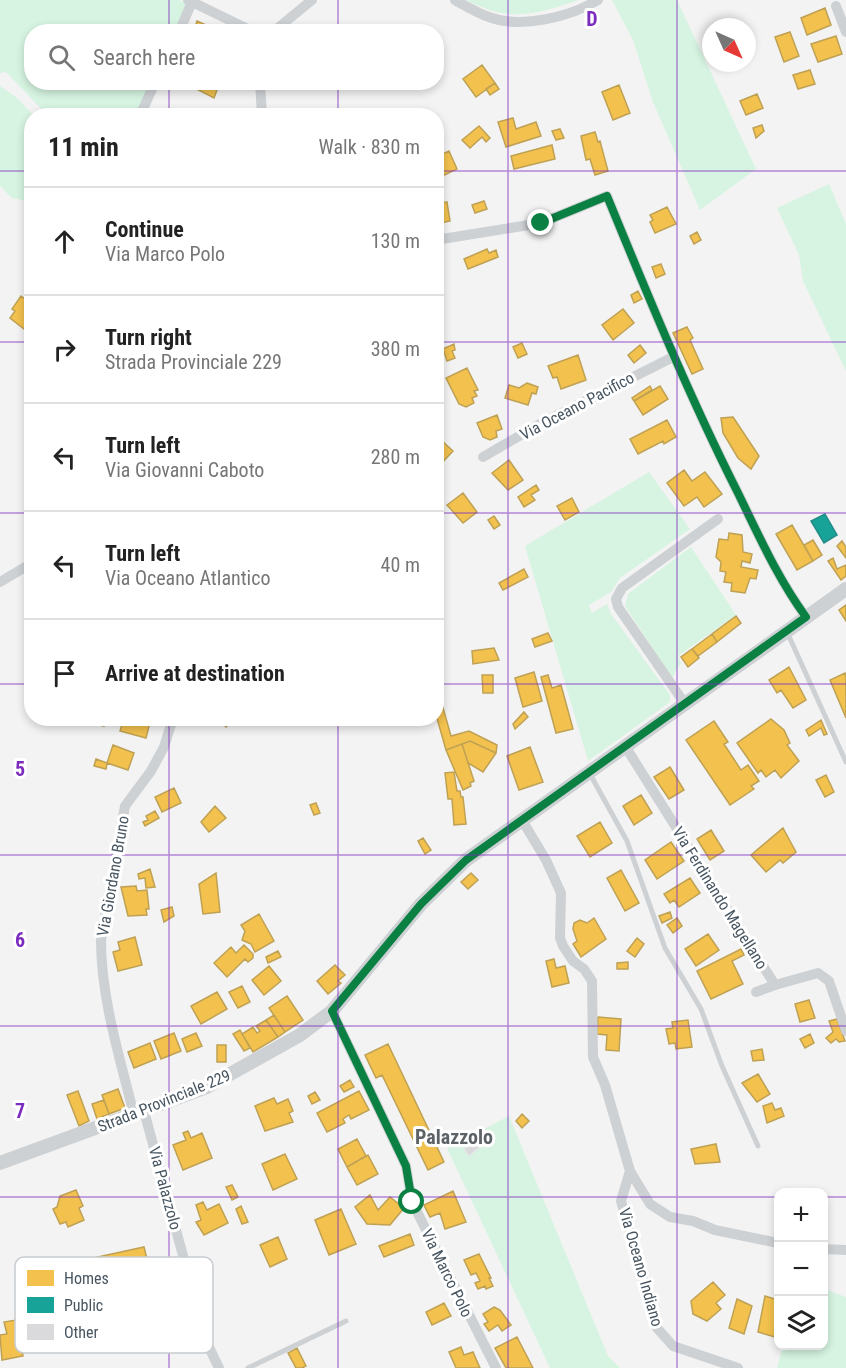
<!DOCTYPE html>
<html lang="en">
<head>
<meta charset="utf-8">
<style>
  :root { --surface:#fff; --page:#f2f2f2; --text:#222; --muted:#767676; --line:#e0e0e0 }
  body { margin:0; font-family:"Roboto Condensed",sans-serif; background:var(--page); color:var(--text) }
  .controls { position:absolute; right:18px; bottom:18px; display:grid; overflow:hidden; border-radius:12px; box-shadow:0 3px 9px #0003 }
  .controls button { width:54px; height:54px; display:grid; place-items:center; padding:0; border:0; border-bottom:2px solid var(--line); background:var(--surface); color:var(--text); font:30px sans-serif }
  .compass { position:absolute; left:702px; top:18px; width:54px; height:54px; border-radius:50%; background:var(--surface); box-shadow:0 3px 9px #0003; rotate:135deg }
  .stop { position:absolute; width:18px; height:18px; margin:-14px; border:4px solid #0b8043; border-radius:50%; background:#fff }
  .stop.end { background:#0b8043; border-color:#fff; box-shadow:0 2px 6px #0008 }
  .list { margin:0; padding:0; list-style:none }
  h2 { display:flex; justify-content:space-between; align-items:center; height:78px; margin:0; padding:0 24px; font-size:26px }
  h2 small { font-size:20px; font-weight:400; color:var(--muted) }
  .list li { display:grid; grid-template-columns:39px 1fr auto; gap:18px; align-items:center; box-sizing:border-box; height:108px; padding:0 24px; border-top:2px solid var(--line) }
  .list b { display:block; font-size:22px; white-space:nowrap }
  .list p { margin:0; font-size:20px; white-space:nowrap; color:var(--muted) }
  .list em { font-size:20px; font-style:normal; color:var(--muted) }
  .icon { flex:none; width:33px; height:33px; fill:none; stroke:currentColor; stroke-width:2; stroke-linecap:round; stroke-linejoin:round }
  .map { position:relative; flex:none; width:846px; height:1368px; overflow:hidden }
  .search { position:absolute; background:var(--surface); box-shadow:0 3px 9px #0003; left:24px; top:24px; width:420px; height:66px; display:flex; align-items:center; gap:15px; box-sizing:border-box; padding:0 21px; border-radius:24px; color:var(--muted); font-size:22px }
  .panel { position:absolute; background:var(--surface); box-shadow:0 3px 9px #0003; left:24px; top:108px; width:420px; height:618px; border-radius:24px }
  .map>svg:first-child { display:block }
  .green { fill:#d6f4e1 }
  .homes { fill:#f2c14e; stroke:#bfa154; stroke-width:1.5 }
  .public { fill:#17a398; stroke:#258c88; stroke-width:1.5 }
  .building { fill:#dadadc; stroke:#e4e5e6; stroke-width:1.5 }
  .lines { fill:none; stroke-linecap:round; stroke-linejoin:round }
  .service { stroke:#ced1d4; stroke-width:5 }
  .minor { stroke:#ced1d4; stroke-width:10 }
  .tertiary { stroke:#ced1d4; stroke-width:14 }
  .route { stroke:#0b8043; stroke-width:8 }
  .grid { fill:none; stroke:#7b2cbf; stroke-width:1.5; stroke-opacity:0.55 }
  .labels { text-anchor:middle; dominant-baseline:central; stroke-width:6; stroke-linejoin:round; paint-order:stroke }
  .street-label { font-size:16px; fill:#475561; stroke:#fff }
  .quarter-label { font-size:20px; font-weight:bold; fill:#5d6267; stroke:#fff }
  .key { fill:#fff; stroke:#c8ccd0; stroke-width:1.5 }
  .key-label { font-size:16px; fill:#475561 }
  .grid-label { font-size:20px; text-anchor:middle; font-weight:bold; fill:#7b2cbf; stroke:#fff; stroke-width:6; stroke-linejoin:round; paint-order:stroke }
</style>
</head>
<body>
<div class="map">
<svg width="846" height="1368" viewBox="0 0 846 1368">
  <rect width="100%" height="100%" fill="#f3f3f3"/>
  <path class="green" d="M0 0H179L185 3V9L174 31 32 32V82L151 83 136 115 48 116 6 72 0 73Z
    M466 0H579C533 15 511 23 466 0Z
    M612 0H677L756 169 700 210 653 102 633 40Z
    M0 86 16 97 33 115 31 202 12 198 0 186Z
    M829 184 846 224V371L803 281 799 255 777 208Z
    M649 472 690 529 620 578 611 592 589 605 592 613 607 604 611 614 670 695V702L588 761 525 546Z
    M691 547 736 615 678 656 681 663 672 678 625 606 628 594Z
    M509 1116 608 1356 620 1368H550L447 1148Z
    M824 1289 846 1297V1368H777L783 1346H824Z"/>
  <path class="homes" d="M825 8 831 25 807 35 801 18Z
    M197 21 206 25 204 32H189L191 28 194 30Z
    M790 32 799 56 784 62 775 37Z
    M836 36 842 54 818 62 811 44Z
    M482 65 495 83 476 97 463 79Z
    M810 70 815 84 798 89 793 75Z
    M183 82H220L214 98Z
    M495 83 499 89 490 95 486 89Z
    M619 85 630 113 613 120 602 92Z
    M757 94 763 108 746 115 740 101Z
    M513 118 516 129 536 122 541 136 506 147 498 122Z
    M762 125 764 131 756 138 753 128Z
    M479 126 490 138 486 142 482 137 470 148 462 140Z
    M560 129 564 138 556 140 552 131Z
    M595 132 598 142 600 141 608 171 595 175 590 159 586 160 581 136Z
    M552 145 555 159 514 169 511 156Z
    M449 151 457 169 436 179V157Z
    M484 201 487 209 475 213 472 205Z
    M447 202 450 221 436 224 437 204Z
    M667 207 676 224 655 233 650 222 653 220 650 215Z
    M697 232 701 240 694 244 690 236Z
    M487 249 489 253 496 250 498 257 468 269 464 259Z
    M661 264 665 274 656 278 652 267Z
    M638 291 642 299 634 303 631 295Z
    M21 296 32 304V324L30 322 24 329 10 318 15 311 12 309Z
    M623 309 634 323 613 340 602 325Z
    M687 327 693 338 690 340 703 369 692 374 673 333Z
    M522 343 527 354 518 358 513 347Z
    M454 344 455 350 452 351 455 358 447 361 443 349Z
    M640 345 646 353 634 363 628 355Z
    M578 355 586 380 561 389 557 377 553 378 548 366Z
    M467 368 478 390 474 391 477 396 472 398 474 403 466 407 459 404 446 378Z
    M527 383 538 387 536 394 532 393 528 405 505 398 509 385 519 388Z
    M650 386 652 390 634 401 632 398Z
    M660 386 668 399 643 415 634 401Z
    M497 415 502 429 496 431 497 437 490 440 483 437 477 423Z
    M733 417 759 456 751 469 738 458 723 433 721 418Z
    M667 420 676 437 664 444 663 441 638 454 630 439Z
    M441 440 453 451 436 469V445Z
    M509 460 523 480 508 490 492 473Z
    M684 470 692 481 705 472 722 494 704 507 697 497 684 506 667 483Z
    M536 485 539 490 531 495 535 500 524 507 518 497Z
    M463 493 477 512 463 523 447 505Z
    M572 498 579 512 565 520 557 506Z
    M494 516 500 525 494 529 488 520Z
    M792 525 813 561 797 570 776 534Z
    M729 533 742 535 743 552 752 554 750 563 742 561 741 567 758 570 756 579 750 578 745 593 731 591 732 583 724 582 726 572 720 571 721 562 716 557 719 539 728 540Z
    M813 540 822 555 813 561 804 545Z
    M842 541 846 547V558L837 546Z
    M833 558 837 569 846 565V576L841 580 828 561Z
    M524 569 528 577 503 590 499 583Z
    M846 605V621L839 610Z
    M736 616 741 623 717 642 712 634Z
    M548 633 552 641 535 647 532 639Z
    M712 634 717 642 698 656 692 649Z
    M494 648 499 660 473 664 472 651Z
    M692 649 699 658 688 667 681 657Z
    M789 667 806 700 793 708 781 690 777 693 769 680Z
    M534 672 542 701 523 707 515 678Z
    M845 673 846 677V718L830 680Z
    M482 675H493V693H483Z
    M548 675 552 688 561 685 573 729 556 733 541 677Z
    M436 683 451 736 469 731 497 745 496 753 470 741 446 750 436 715Z
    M524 712 528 717 515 729 513 724Z
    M91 718H106L104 726 90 723Z
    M124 718H151L146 738 120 731Z
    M223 718H236L226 727 220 720Z
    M771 719 784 730 790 743 787 745 799 761 781 778 775 770 766 777 761 770 758 773 737 743Z
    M821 720 827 734 824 735 821 728 809 736 806 730Z
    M714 721 728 742 724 744 741 770 748 765 759 781 751 786 754 789 730 805 686 740Z
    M470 741 496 753 483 772 468 763 462 744Z
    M462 744 474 781 470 783 471 786 463 790 446 750Z
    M113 745 134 753 128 770 107 763Z
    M530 747 543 782 519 790 507 756Z
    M96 759 107 763 106 769 94 766Z
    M670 767 684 790 669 799 654 777Z
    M454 772 457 791H460L461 797H463L466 824 454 825 452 799H448L445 773Z
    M826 775 834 792 825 797 816 780Z
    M174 788 181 803 162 812 155 797Z
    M641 795 652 813 634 825 623 806Z
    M316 803 320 813 314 815 310 805Z
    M215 806 226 818 209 832 201 822Z
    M155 811 159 818 145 826 143 822 148 820 146 816Z
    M600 822 612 843 590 857 577 836Z
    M783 828 796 852 783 863 780 860 766 872 751 855Z
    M711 830 724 851 710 860 697 839Z
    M423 838 431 850 425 854 418 841Z
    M671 842 684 861 657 879 645 860Z
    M150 869 155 887 146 888 145 878 139 879 138 874Z
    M621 870 639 903 625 911 607 878Z
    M216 873 220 912 203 914 199 884Z
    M471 873 478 880 468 889 461 882Z
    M690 878 700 893 679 907 674 900 670 903 664 894Z
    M136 886 137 891 147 890 149 909H146L147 915 128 916 121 887Z
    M172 907 174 916 164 922 161 910Z
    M670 912 672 918 662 923 659 916Z
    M259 914 274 941 255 952 251 944 242 940 245 931 241 925Z
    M594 918 606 939 581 957 573 944 577 941 573 929 574 923 580 920 587 923Z
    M677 918 682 926 673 933 667 925Z
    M708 934 719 950 696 966 685 949Z
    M135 937 142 965 118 971 113 952 120 950 118 942Z
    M637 938 644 944 635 957 627 951Z
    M244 945 253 954V958L248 962 245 959 227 977 214 963 231 947 236 953Z
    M741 949 744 955 732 961 743 984 711 999 697 971Z
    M278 951 281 957 268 963 266 957Z
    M554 959 556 968 565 966 569 983 552 987 546 961Z
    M628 962V969H617V963Z
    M335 965 345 975 338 981 341 983 328 994 317 981Z
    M269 966 281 981 264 995 252 980Z
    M242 986 250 1002 238 1008 229 992Z
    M217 992 227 1009 201 1024 191 1006Z
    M287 996 303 1020 285 1032 269 1008Z
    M809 1000 815 1018 800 1022 795 1004Z
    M274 1015 285 1032 278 1037 266 1020Z
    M598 1017 621 1019 619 1051 606 1050 607 1035 597 1034Z
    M837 1019 845 1041 839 1042 836 1039 831 1043 826 1038 833 1032 829 1021Z
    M266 1020 278 1037 253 1052 242 1034 253 1027 257 1033 260 1031 256 1026Z
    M688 1020 692 1047 676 1049 675 1043 669 1044 666 1029 673 1028 672 1022Z
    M240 1030 250 1048 244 1051 233 1034Z
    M174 1033 181 1051 161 1059 154 1041Z
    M196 1033 202 1046 187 1052 182 1039Z
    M810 1034 814 1043 805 1048 800 1039Z
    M150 1043 156 1059 134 1068 128 1052Z
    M388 1044 444 1162 428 1170 382 1075 376 1078 365 1055Z
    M217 1045H226V1062H217Z
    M762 1049 764 1060 753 1061 751 1051Z
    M758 1074 770 1094 757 1102 742 1083Z
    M350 1080 354 1087 344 1092 340 1086Z
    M118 1089 125 1108 109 1114 102 1095Z
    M78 1091 89 1121 79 1126 67 1095Z
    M359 1091 369 1110 351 1119 349 1115 343 1119 345 1123 327 1132 317 1113Z
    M315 1092 320 1100 312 1104 308 1096Z
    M274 1098 277 1104 288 1099 293 1111 289 1113 293 1122 265 1131 255 1106Z
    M104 1100 109 1114 97 1119 92 1104Z
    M772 1103 775 1110 781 1108 784 1116 767 1123 763 1106Z
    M522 1114 529 1121 522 1128 516 1121Z
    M188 1131 191 1138 202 1133 212 1158 183 1170 173 1145 186 1140 183 1133Z
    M357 1139 366 1156 347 1167 338 1149Z
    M716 1144 720 1162 695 1164 691 1149Z
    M285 1154 297 1179 273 1190 262 1164Z
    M368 1155 378 1174 357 1185 347 1167Z
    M232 1185 238 1197 232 1200 226 1187Z
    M76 1190 83 1206 79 1208 84 1220 68 1227 66 1222 60 1224 53 1209 57 1207 60 1196Z
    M453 1191 466 1222 445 1229 440 1213 430 1217 424 1205Z
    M370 1195 378 1210 390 1197 404 1208 390 1225 367 1224 355 1207Z
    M203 1202 207 1210 219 1204 228 1223 204 1235 196 1222 201 1220 196 1205Z
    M241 1206 248 1222 242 1224 236 1209Z
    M341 1209 356 1244 329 1255 315 1220Z
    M410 1234 414 1245 384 1257 379 1246Z
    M278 1237 287 1259 270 1267 260 1245Z
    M144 1247 149 1267 98 1278 93 1258Z
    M479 1254 491 1278H489L493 1286 486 1289 485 1286 478 1289 475 1283 480 1281 476 1273 471 1275 464 1260Z
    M713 1282 725 1295 716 1303 721 1309 707 1321 693 1314 691 1301Z
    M765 1296 778 1300V1326L775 1337 758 1332Z
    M737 1299 752 1306 744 1334 729 1328Z
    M444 1303 451 1316 432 1325 426 1312Z
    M494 1307 500 1310 511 1325 502 1331 498 1325 489 1331 484 1324 488 1322 483 1314Z
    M16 1320 23 1356 2 1360 0 1335 7 1334 4 1322Z
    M517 1337 533 1368H506L495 1348Z
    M461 1347 464 1355 473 1352 480 1368H456L449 1352Z
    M297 1348 306 1366 302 1368H296L288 1353Z"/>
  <path class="public" d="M825 514 837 535 824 543 811 521Z"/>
  <path class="building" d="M477 1140 481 1146 469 1156 464 1149Z"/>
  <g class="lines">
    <path class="service" d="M787 632 846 762
      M590 774 627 841 665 948 701 1009 722 1066 758 1146
      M248 1368 346 1321"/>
    <path class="minor" d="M188 0 254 32
      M455 0C466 6 477 13 489 17 521 29 570 17 598 0
      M836 6 846 32
      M179 32 192 2
      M273 32 312 0
      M260 82 262 116
      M140 116 155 82
      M436 240 541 223 607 196C648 296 689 396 738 493 759 536 778 579 806 617
      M483 457 538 425 673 357
      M0 582 32 563
      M685 704 618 607 616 599 622 588 718 519
      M625 746 775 985 818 973 829 981 846 1031
      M522 820 546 860 561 893 560 938 563 946 573 961 584 969 592 981 593 1057 605 1085 630 1171 621 1201 657 1328 673 1346 738 1368
      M756 992 775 985
      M332 1011 406 1166 412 1202 496 1368
      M144 1111 206 1341 219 1368
      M134 1115C120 1058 101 999 101 940L125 806 151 771 164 747 173 718
      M630 1171 650 1204 670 1217 693 1221 715 1230 778 1243
      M824 1249 846 1250"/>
    <path class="tertiary" d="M0 1163 207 1087 300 1035 332 1011 421 904 466 860 846 589"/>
  </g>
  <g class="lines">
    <path class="route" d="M412 1202 406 1166 332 1011 421 904 466 860 806 617C778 579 759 536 738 493 689 396 648 296 607 196L541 223"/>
  </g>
  <path class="grid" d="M169 0V32M338 0V32M508 0V1368M677 0V1368M169 82V116M338 82V116M0 171H32M436 171H846M0 342H32M436 342H846M0 513H32M436 513H846M0 684H32M436 684H846M169 718V1368M338 718V1368M0 855H846M0 1026H846M0 1197H778M824 1197H846"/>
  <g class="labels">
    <g class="street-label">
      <text transform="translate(577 406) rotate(-28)">Via Oceano Pacifico</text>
      <text transform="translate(113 876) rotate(-80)">Via Giordano Bruno</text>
      <text transform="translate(720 898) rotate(58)">Via Ferdinando Magellano</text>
      <text transform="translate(164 1101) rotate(-22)">Strada Provinciale 229</text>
      <text transform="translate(165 1188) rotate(75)">Via Palazzolo</text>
      <text transform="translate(641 1267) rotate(74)">Via Oceano Indiano</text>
      <text transform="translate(447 1273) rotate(64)">Via Marco Polo</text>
    </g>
    <g class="quarter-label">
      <text x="454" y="1137">Palazzolo</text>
    </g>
  </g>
  <rect x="15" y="1257" width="198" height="96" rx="9" class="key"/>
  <rect x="27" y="1270" width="27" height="16" fill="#f2c14e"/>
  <rect x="27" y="1297" width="27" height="16" fill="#17a398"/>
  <rect x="27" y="1324" width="27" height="16" fill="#dadadc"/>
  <g class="key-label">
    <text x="64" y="1284">Homes</text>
    <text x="64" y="1311">Public</text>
    <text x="64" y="1338">Other</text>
  </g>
  <g class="grid-label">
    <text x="592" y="26">D</text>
    <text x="20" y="776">5</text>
    <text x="20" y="947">6</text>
    <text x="20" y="1118">7</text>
  </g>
</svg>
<div class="controls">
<button>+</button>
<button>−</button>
<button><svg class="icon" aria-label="layers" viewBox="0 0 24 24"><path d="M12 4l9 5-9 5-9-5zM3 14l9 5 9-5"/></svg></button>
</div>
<svg class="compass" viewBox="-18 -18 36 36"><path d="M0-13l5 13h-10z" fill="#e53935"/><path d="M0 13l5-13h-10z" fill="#767676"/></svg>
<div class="stop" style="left:412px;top:1202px"></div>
<div class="stop end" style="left:541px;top:223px"></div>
<div class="search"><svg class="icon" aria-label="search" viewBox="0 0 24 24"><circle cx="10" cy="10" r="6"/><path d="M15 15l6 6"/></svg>Search here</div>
<section class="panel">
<h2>11 min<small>Walk · 830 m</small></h2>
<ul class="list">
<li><svg class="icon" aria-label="ahead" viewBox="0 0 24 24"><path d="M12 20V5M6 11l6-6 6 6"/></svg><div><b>Continue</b><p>Via Marco Polo</p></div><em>130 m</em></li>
<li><svg class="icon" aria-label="right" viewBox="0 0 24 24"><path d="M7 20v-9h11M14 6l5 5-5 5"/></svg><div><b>Turn right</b><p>Strada Provinciale 229</p></div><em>380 m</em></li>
<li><svg class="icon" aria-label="left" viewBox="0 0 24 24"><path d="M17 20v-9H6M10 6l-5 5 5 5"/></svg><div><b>Turn left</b><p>Via Giovanni Caboto</p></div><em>280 m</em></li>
<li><svg class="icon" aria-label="left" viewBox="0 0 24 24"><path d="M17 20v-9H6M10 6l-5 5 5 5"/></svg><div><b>Turn left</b><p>Via Oceano Atlantico</p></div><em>40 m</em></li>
<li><svg class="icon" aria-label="arrive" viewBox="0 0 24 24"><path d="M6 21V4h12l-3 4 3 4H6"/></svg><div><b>Arrive at destination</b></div></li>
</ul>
</section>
</div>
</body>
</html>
